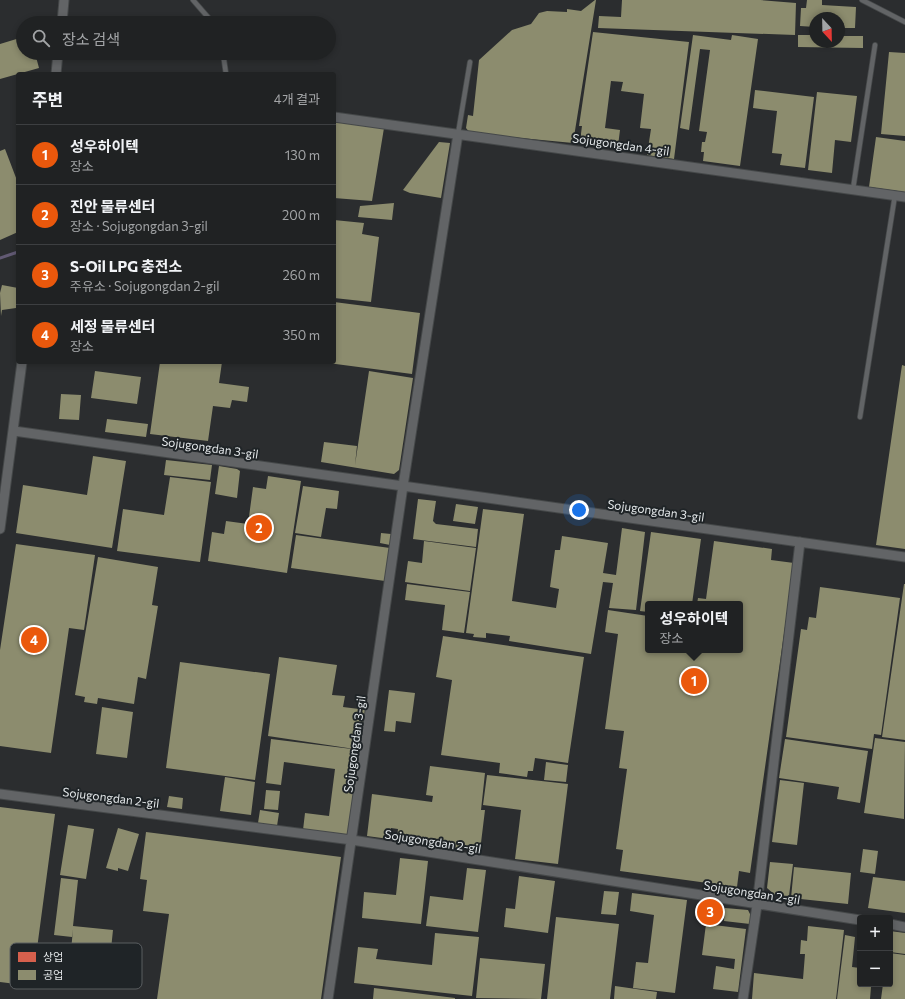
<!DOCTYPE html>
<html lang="ko">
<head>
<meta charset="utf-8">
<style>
  :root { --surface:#202223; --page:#282a2b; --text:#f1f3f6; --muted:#a2a4a6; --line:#3d3f41; --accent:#ea580c }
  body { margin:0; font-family:Commissioner,"Noto Sans KR",sans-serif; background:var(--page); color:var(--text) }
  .controls { position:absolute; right:12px; bottom:12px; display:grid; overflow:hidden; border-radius:4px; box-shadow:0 2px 6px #0003 }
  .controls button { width:36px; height:36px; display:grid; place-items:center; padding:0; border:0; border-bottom:1px solid var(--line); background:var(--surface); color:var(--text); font:20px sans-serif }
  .compass { position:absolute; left:809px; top:12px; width:36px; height:36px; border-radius:50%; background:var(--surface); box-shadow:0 2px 6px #0003; rotate:158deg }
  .you { position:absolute; left:579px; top:510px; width:14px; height:14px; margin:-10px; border:3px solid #fff; border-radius:50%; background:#1a73e8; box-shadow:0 0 0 6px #1a73e833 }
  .badge { display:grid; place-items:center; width:26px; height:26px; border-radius:50%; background:var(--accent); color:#fff; font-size:13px; font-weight:700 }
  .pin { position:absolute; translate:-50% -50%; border:2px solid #fff; box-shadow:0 1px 4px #0006 }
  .popup { position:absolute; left:645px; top:601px; width:98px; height:52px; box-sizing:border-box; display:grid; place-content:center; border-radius:4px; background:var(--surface); filter:drop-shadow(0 1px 3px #0005); font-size:13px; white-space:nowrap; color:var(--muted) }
  .popup b { font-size:15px; color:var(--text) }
  .popup::after { content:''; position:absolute; left:50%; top:100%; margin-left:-8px; border:8px solid transparent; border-top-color:var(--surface) }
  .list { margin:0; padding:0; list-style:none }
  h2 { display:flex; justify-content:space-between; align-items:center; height:52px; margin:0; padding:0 16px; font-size:17px }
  h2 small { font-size:13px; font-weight:400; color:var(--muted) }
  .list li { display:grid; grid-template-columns:26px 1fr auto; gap:12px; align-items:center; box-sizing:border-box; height:60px; padding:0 16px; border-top:1px solid var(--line) }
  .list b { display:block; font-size:15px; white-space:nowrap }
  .list p { margin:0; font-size:13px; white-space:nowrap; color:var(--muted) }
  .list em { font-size:13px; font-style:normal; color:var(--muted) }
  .icon { flex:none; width:22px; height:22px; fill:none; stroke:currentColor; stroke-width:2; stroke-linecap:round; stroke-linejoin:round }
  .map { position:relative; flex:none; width:905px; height:999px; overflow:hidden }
  .search { position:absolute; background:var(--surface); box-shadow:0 2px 6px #0003; left:16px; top:16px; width:320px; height:44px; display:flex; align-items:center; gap:10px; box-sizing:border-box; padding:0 14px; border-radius:22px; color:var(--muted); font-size:15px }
  .panel { position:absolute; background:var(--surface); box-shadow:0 2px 6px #0003; left:16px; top:72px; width:320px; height:292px; border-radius:4px }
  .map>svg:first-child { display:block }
  .shops { fill:#d6604d }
  .industry { fill:#8c8c6e }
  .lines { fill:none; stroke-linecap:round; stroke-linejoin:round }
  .stream { stroke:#625a74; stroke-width:3 }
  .lane-casing { stroke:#454849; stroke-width:6 }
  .street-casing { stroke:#454849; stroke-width:11 }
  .lane { stroke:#626466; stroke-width:4.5 }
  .street { stroke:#626466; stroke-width:9 }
  .labels { text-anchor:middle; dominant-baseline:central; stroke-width:4; stroke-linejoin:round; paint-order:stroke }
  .street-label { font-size:12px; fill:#e3e7e9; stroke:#1f2427 }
  .key { fill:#1f2427; stroke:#5a5e61; stroke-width:1 }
  .key-label { font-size:11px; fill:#e3e7e9 }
</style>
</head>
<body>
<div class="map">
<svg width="905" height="999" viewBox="0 0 905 999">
  <rect width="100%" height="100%" fill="#2b2d2f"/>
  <path class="shops" d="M704 907 716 908V917L703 915Z"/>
  <path class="industry" d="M595 0H596L573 143 470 133 466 128 468 115 473 116 479 60 512 30 531 24 539 13 547 11 567 12V9L581 11Z
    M622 0H760L796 3 795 35 598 28 599 16 621 17Z
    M807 0H822V5L856 7 855 28H839V18H815V27L800 26 801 8H806Z
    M593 32 689 42 674 159 647 155 651 129 640 128 644 94 621 91 623 82 611 81 605 128 620 130 618 146 580 141 582 126H579Z
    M693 35 731 40 732 35 758 39 740 166 703 161 704 152H701L702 142H705L707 132 699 131 710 50 700 49 689 130 680 128Z
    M798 35H815V42H839V36H863V48L798 47Z
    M23 37V53H35L39 68 0 79V44Z
    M889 52 905 53V136L881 134Z
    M755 90 814 97 805 168 780 165 782 154 772 153 777 111 753 108Z
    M817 92 857 96 851 142 835 140 832 173 808 170Z
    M334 121 384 128 372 201 334 198Z
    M876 137 905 141V192L869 187Z
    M439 142 450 143 441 198 410 193 403 190Z
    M5 149 18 183V232L0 240V151Z
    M394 203 392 220 358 217 360 206Z
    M334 220 364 223 362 234 379 237 371 302 334 298Z
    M2 285 18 288V298L16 308 2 310 1 316 0 293Z
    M334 302 420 313 412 374 328 363 334 362Z
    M160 362H222L219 383 249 387 247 402 232 400 230 408 213 406 208 441 150 434Z
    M902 365 905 366V549L876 545Z
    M95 371 141 377 137 404 91 398Z
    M369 371 413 378 399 470 394 474 321 462 324 442 357 446 355 465Z
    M61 394 81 395 79 420 59 419Z
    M107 419 148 424 146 437 105 432Z
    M93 456 126 461 112 548 16 533 23 485 87 495Z
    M166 460 212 465 210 480 164 475Z
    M219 466 237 469 240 471 237 498 215 494Z
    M268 476 301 481 287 573 208 561 212 532 224 534 226 521 248 524 253 487 266 489Z
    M170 477 211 482 200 562 117 551 123 509 164 515Z
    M303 486 339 491 337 509 326 508 321 537 295 533Z
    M418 499 436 501 433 521 436 524 478 529 476 547 413 539Z
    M456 504 478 507 475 524 453 521Z
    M483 509 524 514 512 601 556 608 559 589 550 587 555 550H560L562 536 608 543 603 573 616 575 622 528 645 532 636 610 609 608 613 583 603 582 591 654 509 641 510 636 486 633V638L473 637 474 634 466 633Z
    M651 532 701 539 692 604H648V612L640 611Z
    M381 533 391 534 390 545 380 543Z
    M296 535 390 548 385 581 291 568Z
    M424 541 476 548 470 591 405 582 408 561 422 563Z
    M714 541 772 549 771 560 794 563 750 873 739 871 737 887 620 871 623 850 616 849 627 769 619 768 624 731 605 729 618 634 605 632 608 610 648 616V650H740V604H697L698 598 706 599Z
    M16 544 95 555 84 630 69 628 51 753 0 746V650Z
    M98 557 158 567 152 605 158 606 146 679 138 677 134 704 98 698 97 704 84 702 85 697 75 695Z
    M407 584 470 592 464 633 442 630 445 605 405 600Z
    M904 584H905V740L882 737Z
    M820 587 900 598 881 735 874 734 872 749 786 737 801 629 807 630 809 617 816 618Z
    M443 636 584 657 568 763 535 758 533 771H528L527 777 499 773 500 763 441 755 452 680 436 677Z
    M279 657 337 665 332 695 345 696 343 707 367 710 361 750 268 736Z
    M180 662 270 674 255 780 166 768Z
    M389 690 415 693 411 723 396 721 395 732 384 731Z
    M102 707 133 712 127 758 96 754Z
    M875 738 905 742 904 819 864 813Z
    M271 739 360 750 350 832 346 835 303 830 305 813 329 816 335 769 284 762 281 785 266 783Z
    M785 739 868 751 860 803 837 799 839 787 779 778Z
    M546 762 568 765 566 782 544 780Z
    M430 766 485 773 481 810H485L480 851 397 840 398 829 391 828 389 839 367 836 372 794 432 802 433 796 426 795Z
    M487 775 568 784 558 864 515 859 521 810 483 805Z
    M225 777 255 782 251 815 220 811Z
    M780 780 804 783 797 845 772 842Z
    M266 790 280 791 278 810 264 809Z
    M169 796 183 798 182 809 167 807Z
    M0 807 55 814 32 986 0 982Z
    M260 810 279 813 277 826 258 823Z
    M68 825 94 829 86 879 60 875Z
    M118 828 139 834 128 871 118 868V871L106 868Z
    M146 832 341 857 321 999H157L169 914 143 911 147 880 140 879Z
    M863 849 878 851 875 874 860 872Z
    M400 858 428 861 421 924 362 918 364 892 396 895Z
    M770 862 793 864 789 896 775 895 767 888Z
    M794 867 851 873 848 904 791 898Z
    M467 868 486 870 478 932 426 926 430 896 463 900Z
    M519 876 555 881 548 933 504 927 506 908 515 909Z
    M873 877 905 881V913L868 908Z
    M61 878 78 880 73 926 113 930 107 988 68 984 73 929 72 937 54 935Z
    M604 891 619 892 616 915 601 914Z
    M632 893 687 900 675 993 633 988 636 962 648 963 654 915 630 911Z
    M725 908 748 910 751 916 750 924 724 921Z
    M556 917 619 924 610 999H547Z
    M706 924 746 929 738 992 713 989 716 966 734 969 735 959 702 955Z
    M808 926 844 930 836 999H752L754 973 803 979 805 954H800L801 940 807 941Z
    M890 931 905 933V954L890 952Z
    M435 933 479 937 472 996 354 983 358 947 378 949 376 959 432 965Z
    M845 935 855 937 852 967 860 968V984H866V986L871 987 870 999H837Z
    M890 953 905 955V999H881L883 984H890Z
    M480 958 545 964 541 999 476 998Z
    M615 986 657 992 656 999H614Z
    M374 988 455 998V999H373Z"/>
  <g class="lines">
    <path class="stream" d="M0 258 18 252"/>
    <defs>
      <path id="lane" d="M193 0 213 23
        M862 0 905 22
        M223 53 226 74
        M458 134 470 62
        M853 189 875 45
        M860 417 895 195"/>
      <path id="street" d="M62 23 64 0
        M56 74 58 53
        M334 117 905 197
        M14 431 905 557
        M0 529 22 362
        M0 794 352 840 860 920
        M890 924 905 927
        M328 999 403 486 458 134
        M743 999 757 905 800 542"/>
    </defs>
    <use href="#lane" class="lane-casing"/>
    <use href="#street" class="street-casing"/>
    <use href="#lane" class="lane"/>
    <use href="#street" class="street"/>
  </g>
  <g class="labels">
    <g class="street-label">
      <text transform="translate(621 144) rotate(8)">Sojugongdan 4-gil</text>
      <text transform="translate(210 447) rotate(8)">Sojugongdan 3-gil</text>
      <text transform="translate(656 510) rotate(8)">Sojugongdan 3-gil</text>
      <text transform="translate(354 744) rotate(-82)">Sojugongdan 3-gil</text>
      <text transform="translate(111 797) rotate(7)">Sojugongdan 2-gil</text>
      <text transform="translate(433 841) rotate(9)">Sojugongdan 2-gil</text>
      <text transform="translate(752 892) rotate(9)">Sojugongdan 2-gil</text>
    </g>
  </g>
  <rect x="10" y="943" width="132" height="46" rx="6" class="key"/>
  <rect x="18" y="952" width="18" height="10" fill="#d6604d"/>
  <rect x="18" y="970" width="18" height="10" fill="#8c8c6e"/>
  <g class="key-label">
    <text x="43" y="961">상업</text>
    <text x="43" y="979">공업</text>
  </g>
</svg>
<div class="controls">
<button>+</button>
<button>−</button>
</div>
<svg class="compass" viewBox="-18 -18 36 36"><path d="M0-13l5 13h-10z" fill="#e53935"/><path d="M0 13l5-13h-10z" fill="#a2a4a6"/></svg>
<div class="you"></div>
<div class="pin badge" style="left:694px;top:681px">1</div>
<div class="popup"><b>성우하이텍</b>장소</div>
<div class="pin badge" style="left:259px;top:528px">2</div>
<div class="pin badge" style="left:710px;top:912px">3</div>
<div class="pin badge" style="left:34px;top:640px">4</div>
<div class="search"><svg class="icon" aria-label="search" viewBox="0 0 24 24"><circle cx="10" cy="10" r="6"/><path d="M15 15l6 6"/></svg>장소 검색</div>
<section class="panel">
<h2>주변<small>4개 결과</small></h2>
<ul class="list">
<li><span class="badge">1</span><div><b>성우하이텍</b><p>장소</p></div><em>130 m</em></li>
<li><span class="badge">2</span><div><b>진안 물류센터</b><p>장소 · Sojugongdan 3-gil</p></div><em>200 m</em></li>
<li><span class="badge">3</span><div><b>S-Oil LPG 충전소</b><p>주유소 · Sojugongdan 2-gil</p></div><em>260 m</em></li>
<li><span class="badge">4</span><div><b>세정 물류센터</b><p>장소</p></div><em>350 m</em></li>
</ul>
</section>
</div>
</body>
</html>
